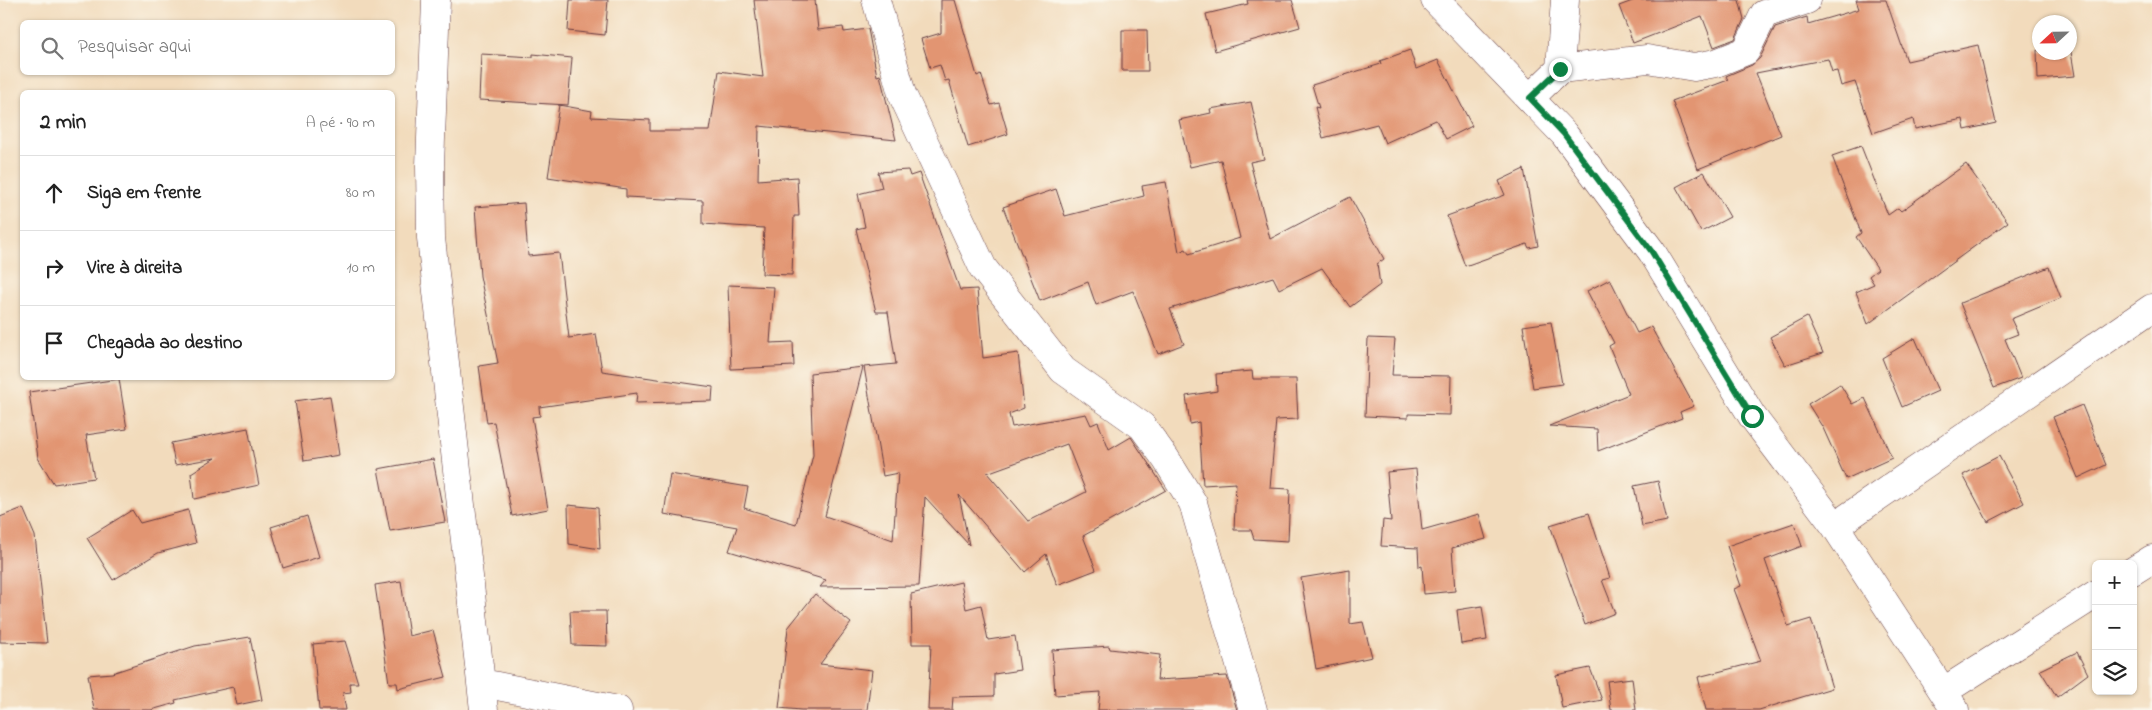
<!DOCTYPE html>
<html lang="pt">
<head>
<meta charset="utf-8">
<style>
  :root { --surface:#fff; --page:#f6f6f6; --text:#222; --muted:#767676; --line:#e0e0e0 }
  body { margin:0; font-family:"Indie Flower",sans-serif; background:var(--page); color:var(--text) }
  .controls { position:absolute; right:15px; bottom:15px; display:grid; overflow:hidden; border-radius:8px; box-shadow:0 1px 4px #0004 }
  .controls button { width:45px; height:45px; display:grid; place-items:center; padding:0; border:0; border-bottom:1px solid var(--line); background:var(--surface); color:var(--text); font:25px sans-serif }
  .compass { position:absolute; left:2032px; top:15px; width:45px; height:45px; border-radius:50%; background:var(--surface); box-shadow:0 1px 4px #0004; rotate:248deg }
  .stop { position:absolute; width:15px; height:15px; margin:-11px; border:4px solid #0b8043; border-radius:50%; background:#fff }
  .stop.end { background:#0b8043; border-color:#fff; box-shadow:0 1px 5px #0008 }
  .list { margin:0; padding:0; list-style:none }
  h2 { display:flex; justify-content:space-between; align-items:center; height:65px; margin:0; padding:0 20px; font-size:21px }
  h2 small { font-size:16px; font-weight:400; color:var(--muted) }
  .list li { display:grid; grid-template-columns:32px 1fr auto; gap:15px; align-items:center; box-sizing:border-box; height:75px; padding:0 20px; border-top:1px solid var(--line) }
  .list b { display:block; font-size:19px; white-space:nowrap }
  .list em { font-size:16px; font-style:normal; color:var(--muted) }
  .icon { flex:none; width:28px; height:28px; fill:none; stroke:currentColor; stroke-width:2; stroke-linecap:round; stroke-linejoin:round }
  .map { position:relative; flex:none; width:2152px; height:710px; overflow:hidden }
  .search { position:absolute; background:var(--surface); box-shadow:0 1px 4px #0004; left:20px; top:20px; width:375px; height:55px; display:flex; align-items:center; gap:12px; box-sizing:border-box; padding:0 18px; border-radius:8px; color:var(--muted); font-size:19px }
  .panel { position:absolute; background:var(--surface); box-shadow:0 1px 4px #0004; left:20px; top:90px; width:375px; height:290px; border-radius:8px }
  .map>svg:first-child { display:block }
  .building { fill:#e29572; fill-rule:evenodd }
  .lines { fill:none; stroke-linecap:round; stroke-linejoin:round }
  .street-casing { stroke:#633b41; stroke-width:29 }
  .street { stroke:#fff; stroke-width:28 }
  .route { stroke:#0b8043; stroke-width:6 }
</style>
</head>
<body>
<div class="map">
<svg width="2152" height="710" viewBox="0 0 2152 710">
  <rect width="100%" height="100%" fill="#fbf7ec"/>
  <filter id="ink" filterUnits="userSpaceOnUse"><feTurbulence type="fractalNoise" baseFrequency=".02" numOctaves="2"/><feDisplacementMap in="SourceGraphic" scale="10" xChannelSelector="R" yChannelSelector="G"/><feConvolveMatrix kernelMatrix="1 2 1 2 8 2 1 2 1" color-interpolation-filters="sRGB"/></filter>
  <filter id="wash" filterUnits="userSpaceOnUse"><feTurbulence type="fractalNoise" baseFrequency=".0096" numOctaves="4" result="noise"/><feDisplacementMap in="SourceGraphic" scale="20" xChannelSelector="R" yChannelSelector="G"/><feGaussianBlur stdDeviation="1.12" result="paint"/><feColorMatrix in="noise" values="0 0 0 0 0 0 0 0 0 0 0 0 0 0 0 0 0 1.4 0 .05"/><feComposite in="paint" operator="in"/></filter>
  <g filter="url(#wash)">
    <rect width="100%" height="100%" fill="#f2dbbc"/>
    <g id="blocks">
      <path class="building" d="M570 0H608L605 35 568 31Z
        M754 0H815L818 30 843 27 844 32 868 29 877 76 880 75 896 140 759 126 758 180 797 177 799 216H794L792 275 762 274 764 228 703 224V201L626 197V189L548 177 559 105 592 111 591 117 650 120V131H710L719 71 763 77Z
        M941 0H955L977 76 981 74 991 105 999 103 1008 134 968 147 949 80 945 81 940 65 930 68 921 39 941 33Z
        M1247 0H1292L1300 27 1215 51 1206 14 1248 4Z
        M1635 0H1739L1744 19 1735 39 1714 47 1702 16 1633 43 1619 6Z
        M1856 0H1886L1907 61 1978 45 1996 123 1965 130 1963 119 1915 129 1913 119 1873 133 1855 82 1841 86 1837 71 1832 72 1828 59 1756 73 1781 135 1698 169 1672 101 1728 80 1726 76 1752 65 1760 58 1775 27 1807 17 1808 24 1859 9Z
        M1122 30H1147L1148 71H1122Z
        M2070 46 2075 76 2038 79 2037 50H2040V52H2070Z
        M1410 50 1416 69 1438 60 1472 126 1446 139 1436 120 1385 143 1377 124 1323 138 1315 107 1319 108 1312 85 1381 64 1380 61Z
        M481 54 533 57V54L572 58 568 105 479 100Z
        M1251 102 1264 159 1250 162 1270 239 1350 197 1384 259 1377 264 1380 285 1350 307 1322 268 1279 289 1273 277 1170 309 1184 344 1158 354 1133 291 1096 305 1088 282 1040 301 1003 207 1056 189 1065 216 1144 196 1142 186 1166 182 1179 252 1186 249 1189 254 1240 238 1221 160 1190 167 1179 120 1211 113 1210 109Z
        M1861 146 1888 215 1898 208 1901 211 1966 164 2008 222 1868 324 1856 292 1874 284 1869 276 1878 269 1856 237 1861 233 1832 156Z
        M1524 169 1538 246 1529 248 1527 244 1465 266 1447 216 1505 195 1499 181Z
        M908 170 910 176 919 173 960 290 977 289 983 358 1018 353 1024 408 1009 414 1012 427 1086 414 1091 425 1098 422 1109 450 1131 437 1166 490 1083 536 1096 570 1057 585 1046 554 1025 572 959 495 969 545 925 497 919 586 820 587 826 580 729 551 737 527 664 514 670 474 748 487 744 508 796 524 813 455 810 373 863 367 825 516 893 540 898 473 883 476 864 367 896 364 888 312H876L856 229 865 227 858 194 882 188 878 172ZM1067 444 1086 492 1028 521 987 473Z
        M1704 172 1730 217 1701 232 1676 187Z
        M524 203 528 256 559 253 569 338 596 334 602 371 713 387 712 401 636 403 637 393 539 407 540 416 532 417 548 509 512 516 494 422 487 423 479 366 498 363 480 276 475 207Z
        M2049 267 2061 298 2011 319 2018 334 2005 339 2021 378 1994 388 1960 303Z
        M1610 279 1637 333 1651 327 1694 406 1680 412 1682 418 1598 451 1597 429 1549 426 1629 394 1609 346 1614 343 1587 291Z
        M728 285 774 287 770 343 793 342 794 366 731 369Z
        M1807 317 1823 353 1785 365 1770 337Z
        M1551 322 1562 384 1533 388 1523 326Z
        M1368 338 1395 339 1392 375 1451 376 1450 415 1408 414V418L1365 416Z
        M1915 338 1938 391 1902 407 1882 358Z
        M1252 371 1253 379H1296L1298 419 1276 420 1270 488 1290 489 1288 541 1254 539 1251 530H1234L1236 483 1203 485 1199 422 1190 424 1186 396 1217 391 1216 374Z
        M119 379 127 429 86 435 94 478 54 484 38 458 29 392Z
        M1840 384 1852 404 1865 398 1892 458 1846 479 1823 428 1808 404Z
        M330 396 339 455 304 461 295 401Z
        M2082 405 2106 465 2078 478 2053 417Z
        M248 428 259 485 194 499 191 473 215 458 175 465 171 443Z
        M1999 456 2024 503 1988 522 1963 475Z
        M433 459 445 522 390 531 378 469Z
        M1416 469 1422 530 1479 514 1486 539 1452 548 1455 591 1424 594 1422 566 1419 567 1418 548 1381 546 1383 520 1391 521 1387 472Z
        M1658 481 1667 521 1642 526 1634 486Z
        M568 505 598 508 600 549 569 544Z
        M23 508 35 536 47 643 0 642V517Z
        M132 510 140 523 188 510 196 543 158 553 113 580 87 538Z
        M1589 513 1610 578 1602 580 1615 613 1585 625 1550 525Z
        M307 516 319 557 283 568 271 527Z
        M1794 523 1802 546 1765 560 1788 626 1811 619 1832 688 1759 710H1706L1698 677 1761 661 1734 589 1741 586 1727 546Z
        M1350 570V624L1363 622 1372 657 1316 669 1301 578Z
        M401 581 409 636 433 630 446 677 398 689 397 683H389L375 585Z
        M961 582 966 609 981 605 988 640 1015 636 1020 670 994 674V696L953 697 952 710H928L931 644H912L911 594Z
        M815 594 851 623 820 664 872 670 867 710H801L779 708 788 628Z
        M1482 606 1487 640 1461 644 1457 610Z
        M570 611H606L607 646 572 645Z
        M250 637 262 700 237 705 233 687 175 700 176 703 151 710H94L88 675 112 673 195 646Z
        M345 641 358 683H350L351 692 343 693 346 710H319L313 644Z
        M1109 646 1110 649 1160 655 1157 680 1227 676 1237 710H1098L1100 692 1055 695 1052 650Z
        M2077 652 2088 674 2057 697 2040 670Z
        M1590 668 1602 700 1562 708 1556 675Z
        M1632 678 1636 710H1611L1607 681Z"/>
    </g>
  </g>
  <g filter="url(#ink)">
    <use href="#blocks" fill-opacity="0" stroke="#633b41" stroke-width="1"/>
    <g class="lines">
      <defs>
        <path id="street" d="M436 0 430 166 431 238 484 710
          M876 0 902 94 983 268 1063 370 1142 426 1166 459 1193 503 1253 710
          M1435 0 1564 134 1652 252 1752 416 1835 526 1955 710
          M1560 69 1565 0
          M1530 98 1560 69 1647 59 1694 67 1716 63 1746 51 1764 14 1807 0
          M1835 526 2152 308
          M2133 571 2152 559
          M482 683 618 710
          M1944 691 2096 594"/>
      </defs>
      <use href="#street" class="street-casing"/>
      <use href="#street" class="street"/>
    </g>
  </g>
  <g class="lines" filter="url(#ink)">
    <path class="route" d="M1560 69 1530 98 1564 134 1652 252 1752 416"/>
  </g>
</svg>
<div class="controls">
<button>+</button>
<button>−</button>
<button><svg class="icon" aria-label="layers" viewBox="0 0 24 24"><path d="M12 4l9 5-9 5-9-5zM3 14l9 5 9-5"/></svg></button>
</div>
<svg class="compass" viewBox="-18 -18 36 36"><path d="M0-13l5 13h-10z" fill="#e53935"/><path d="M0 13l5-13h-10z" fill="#767676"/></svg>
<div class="stop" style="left:1752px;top:416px"></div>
<div class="stop end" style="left:1560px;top:69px"></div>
<div class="search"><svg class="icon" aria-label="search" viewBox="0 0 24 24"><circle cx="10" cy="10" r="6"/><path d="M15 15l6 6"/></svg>Pesquisar aqui</div>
<section class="panel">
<h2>2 min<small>A pé · 90 m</small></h2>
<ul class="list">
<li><svg class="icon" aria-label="ahead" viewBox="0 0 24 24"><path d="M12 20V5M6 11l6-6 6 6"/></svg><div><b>Siga em frente</b></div><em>80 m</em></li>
<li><svg class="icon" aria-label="right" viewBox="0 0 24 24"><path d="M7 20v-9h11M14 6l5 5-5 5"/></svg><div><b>Vire à direita</b></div><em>10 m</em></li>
<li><svg class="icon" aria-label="arrive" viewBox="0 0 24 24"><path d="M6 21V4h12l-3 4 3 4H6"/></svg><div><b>Chegada ao destino</b></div></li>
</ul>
</section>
</div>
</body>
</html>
